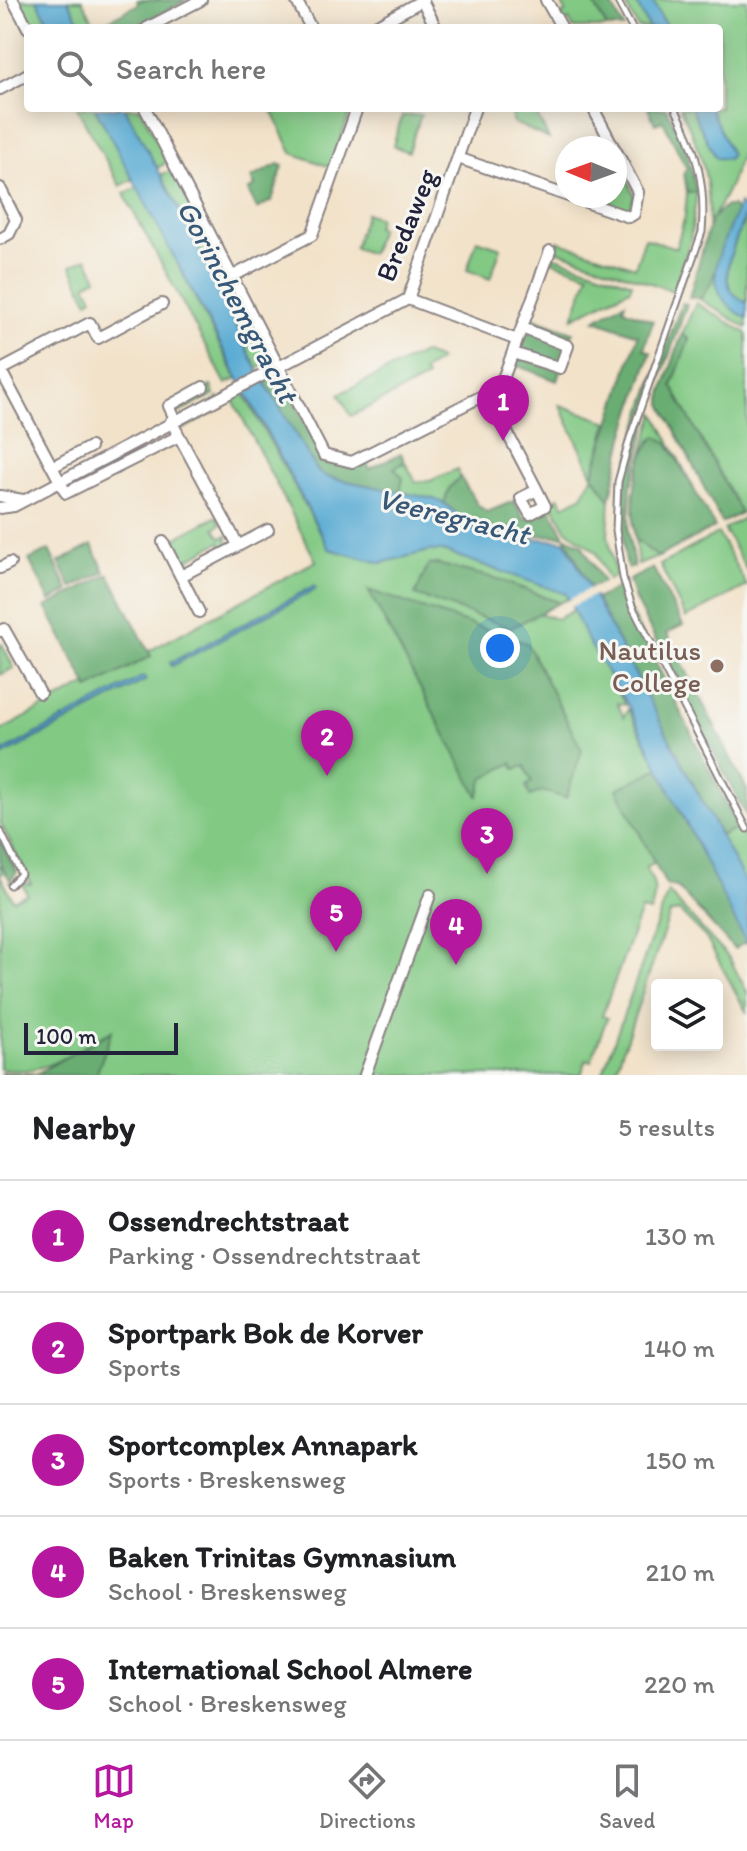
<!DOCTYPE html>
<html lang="en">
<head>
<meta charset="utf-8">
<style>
  :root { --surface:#fff; --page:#f6f6f6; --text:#202124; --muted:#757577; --line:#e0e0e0; --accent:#b5179e }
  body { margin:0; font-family:Itim,sans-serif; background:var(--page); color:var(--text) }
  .controls { position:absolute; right:24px; bottom:24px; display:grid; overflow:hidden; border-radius:8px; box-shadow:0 4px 20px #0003 }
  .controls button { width:72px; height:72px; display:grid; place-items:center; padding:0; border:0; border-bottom:2px solid var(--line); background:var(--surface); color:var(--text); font:40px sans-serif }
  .compass { position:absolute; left:555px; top:136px; width:72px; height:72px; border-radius:50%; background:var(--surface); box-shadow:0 4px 20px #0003; rotate:271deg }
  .scale { position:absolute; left:24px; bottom:20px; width:154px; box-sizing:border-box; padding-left:8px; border:4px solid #22223b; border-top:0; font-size:22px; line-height:28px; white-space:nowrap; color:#22223b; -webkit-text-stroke:6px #f6f6f2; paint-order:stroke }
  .you { position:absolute; left:500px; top:648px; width:28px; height:28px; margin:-20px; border:6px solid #fff; border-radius:50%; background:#1a73e8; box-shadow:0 0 0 12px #1a73e833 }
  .badge { display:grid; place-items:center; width:52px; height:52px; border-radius:50%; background:var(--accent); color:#fff; font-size:26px; font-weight:700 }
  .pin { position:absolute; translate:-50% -66px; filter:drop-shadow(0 2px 4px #0008) }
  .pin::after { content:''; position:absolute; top:42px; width:28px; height:24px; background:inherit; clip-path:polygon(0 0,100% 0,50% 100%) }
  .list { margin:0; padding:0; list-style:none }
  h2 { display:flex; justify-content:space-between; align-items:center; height:104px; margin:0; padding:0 32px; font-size:34px }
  h2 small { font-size:26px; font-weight:400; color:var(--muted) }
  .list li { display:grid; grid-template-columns:52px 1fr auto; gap:24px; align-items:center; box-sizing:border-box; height:112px; padding:0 32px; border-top:2px solid var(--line) }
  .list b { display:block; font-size:30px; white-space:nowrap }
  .list p { margin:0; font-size:26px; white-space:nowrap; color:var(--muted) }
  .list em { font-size:26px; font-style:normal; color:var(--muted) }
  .icon { flex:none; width:44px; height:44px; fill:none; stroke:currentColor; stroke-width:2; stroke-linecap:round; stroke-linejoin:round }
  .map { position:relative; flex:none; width:747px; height:1075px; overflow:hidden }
  .search { position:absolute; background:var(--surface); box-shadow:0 4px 20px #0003; left:24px; right:24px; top:24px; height:88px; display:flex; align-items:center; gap:20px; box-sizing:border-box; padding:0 28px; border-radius:8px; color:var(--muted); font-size:30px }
  .sheet { height:664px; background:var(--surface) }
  nav { display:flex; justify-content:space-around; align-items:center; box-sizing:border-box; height:112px; border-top:2px solid var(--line); background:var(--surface); font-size:22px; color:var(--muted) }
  nav a { display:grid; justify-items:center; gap:4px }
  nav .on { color:var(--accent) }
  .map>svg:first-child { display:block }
  .green { fill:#82c984; stroke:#527660; stroke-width:2 }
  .forest { fill:#69ad72; stroke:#466856; stroke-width:2 }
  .water { fill:#58aad3; stroke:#3d6687; stroke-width:2 }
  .pier { fill:#f2e2c9 }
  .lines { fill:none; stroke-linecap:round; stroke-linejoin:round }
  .service-casing { stroke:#8a8282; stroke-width:9 }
  .minor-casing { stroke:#8a8282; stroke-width:14 }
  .service { stroke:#fff; stroke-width:5 }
  .minor { stroke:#fff; stroke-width:10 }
  .education-dot { fill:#8d6e63; stroke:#f6f6f2; stroke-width:3 }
  .labels { text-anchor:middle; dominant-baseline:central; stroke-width:6; stroke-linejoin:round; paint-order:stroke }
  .street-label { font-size:28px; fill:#22223b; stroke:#f6f6f2 }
  .education-label { font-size:28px; fill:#785e54; stroke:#f6f6f2; text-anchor:end }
  .water-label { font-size:30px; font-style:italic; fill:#385878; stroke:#f6f6f2 }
</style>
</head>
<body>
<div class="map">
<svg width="747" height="1075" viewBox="0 0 747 1075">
  <rect width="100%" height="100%" fill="#f6f6f2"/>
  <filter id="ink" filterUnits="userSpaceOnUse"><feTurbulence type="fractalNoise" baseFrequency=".0125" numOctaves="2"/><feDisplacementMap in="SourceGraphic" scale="16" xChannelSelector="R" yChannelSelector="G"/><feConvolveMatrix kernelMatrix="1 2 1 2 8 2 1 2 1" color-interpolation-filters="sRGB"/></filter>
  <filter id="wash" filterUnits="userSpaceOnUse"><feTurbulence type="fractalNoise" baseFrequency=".006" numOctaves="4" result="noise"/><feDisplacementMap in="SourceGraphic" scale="32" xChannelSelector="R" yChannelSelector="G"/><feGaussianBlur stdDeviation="1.8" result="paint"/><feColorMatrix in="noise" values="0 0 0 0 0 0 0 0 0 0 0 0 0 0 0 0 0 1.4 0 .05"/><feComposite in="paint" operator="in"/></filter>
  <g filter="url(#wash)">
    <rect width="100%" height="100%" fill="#f2e2c9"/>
    <path class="green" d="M19 0H37L52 28H34Z
      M68 0H82L97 28H83Z
      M560 0H592L607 28H573L569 20 563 23 559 17 566 12Z
      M623 0H635L649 28H638Z
      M652 0H747V137L730 185 708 228C712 181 701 149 680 108H691L716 158 710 108H719V28H667Z
      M77 108H95L134 179 120 186Z
      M125 108H140L168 162 157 168Z
      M271 108H352L330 167 292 153Z
      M513 108H533L549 139 512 122Z
      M421 115 408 152 393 146 402 116Z
      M173 169 268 355 265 365 257 369 161 175Z
      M615 171 626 176 634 195 629 211 623 214 608 209 612 201 599 196H615Z
      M138 187 237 379 226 384 124 194Z
      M697 192 690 242 673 291 556 250 558 241 635 267 645 238 676 248 685 216 687 193Z
      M366 213 379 218 376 227 380 229 371 254 354 248Z
      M747 214V303C709 286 736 243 747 214Z
      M477 240 501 248 490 279 467 270Z
      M553 256 632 283 630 289 573 318 589 274 552 261Z
      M87 258 97 278 86 284 93 298 88 301 71 266Z
      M715 265C713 287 728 308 747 318V328L698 298 711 283Z
      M696 303 747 333V509L741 513 672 386 689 339 682 334Z
      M423 353 440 360 423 372 427 378 351 416 339 394Z
      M211 386 214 395 176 414 173 407Z
      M243 392 329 549 381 563 429 551H443L566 593 568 599 559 603 523 588 422 576 557 619 574 610 625 705 617 703 624 717 628 709 659 768 652 771 689 844 646 867C656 885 657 895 650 912L641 910 602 1016 607 1018 591 1061 586 1060 581 1075H83L92 1044C59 1061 37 1075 0 1069V864L5 872 0 875 13 900 27 894 22 883 31 884 0 822V731L316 561 232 398Z
      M219 398 224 407 183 429 180 421Z
      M560 405 608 422 593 475 610 500 608 535 616 576 608 580 596 552 566 529 551 502 559 497 564 506 582 496 593 475Z
      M655 413 694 489 651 441 641 460Z
      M405 462 416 482 430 481 457 469 460 477 450 487 444 503 400 492 403 478 393 468Z
      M217 516 221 524 215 528 221 538 227 535 228 546 224 548 220 542 188 559 191 566 180 567 185 561 174 539Z
      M747 516V571L724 529Z
      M633 521 635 539 661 556 638 565Z
      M718 533 747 586 686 618 660 565Z
      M2 644 14 668 0 675V645Z
      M738 827 747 842V886L720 836Z
      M668 892 730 959 747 992V1013L706 938 679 911 670 914 614 1075H602Z"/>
    <path class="forest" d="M137 0H187L133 28H103L102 24 138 4Z
      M592 0H609L624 28H607Z
      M648 108H666L686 149 697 192 687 193 684 172 687 169 663 121 655 124Z
      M278 164 283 166 272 200 257 209 248 191 255 186 251 178Z
      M726 206H732L736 212 711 283 701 298H689L711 219Z
      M625 302 623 309 653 321 644 349 651 352 624 437 610 500 593 475 638 335 595 320Z
      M682 303 687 304 653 401 631 486 628 531 634 567 627 568C609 475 651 389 682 303Z
      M531 317 573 332 557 381 515 365Z
      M682 334 689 339 672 386 741 513 722 523 662 404V394Z
      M272 376 282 378 325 459 355 467 366 462 370 469 401 453 405 462 394 468 403 478 400 492 327 477 318 472 264 381Z
      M656 436 668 443 715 527 658 557 635 539C631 507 632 461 656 436Z
      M460 477 478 505 487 512 514 501 525 520 550 508 565 536 582 545 603 582 590 588 565 536 532 535V539L476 532 444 503 450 487Z
      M92 545 105 572 72 588 59 562Z
      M49 550 69 591 50 601 29 560Z
      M437 564 498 579 559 603 511 628 415 595 428 565Z
      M653 568 683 625 667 633 747 790V817L635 600 629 580Z
      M109 574 151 656 89 689 46 607Z
      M618 587 738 827 720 836 596 599Z
      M368 590 527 643 582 750 566 798 542 791 530 796 526 786 532 782 525 766 515 769 512 763 484 778 478 796Z
      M659 768 746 942 734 949 677 887 666 885 617 789Z
      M0 839 17 872 11 881 0 864Z
      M112 1031 96 1075H5L0 1073 36 1074Z"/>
    <path class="water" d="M37 0H68L83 28H52Z
      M635 0H652L667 28H649Z
      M95 108H125L184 218 257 369 318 472 327 477 434 499 444 503 482 535 565 541 747 886V945L628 706 585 636 566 594 443 551H429L381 563 329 549Z
      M691 108H710L731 154 728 159 716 158Z
      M739 204 745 209C741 241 706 284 747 303V318C692 289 723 248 739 204Z
      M314 586 316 589 172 666 170 663Z
      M144 676 146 680 0 757V753Z"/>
    <path class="pier" d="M594 586 598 593 568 608 565 602Z"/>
  </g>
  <g filter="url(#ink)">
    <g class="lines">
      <defs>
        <path id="service" d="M617 0 632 28
          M675 108C697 150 706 185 702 232L630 438 618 482 616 530 623 578 632 606 747 829
          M0 830 21 874 10 885"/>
        <path id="minor" d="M13 0 28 28
          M296 0 311 28
          M422 0 436 28
          M546 0 562 28
          M147 28 201 0
          M372 28 423 0
          M0 89 28 74
          M145 108 324 455 352 462 500 387 550 251
          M593 108 614 148
          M458 158 629 217 634 214 638 192 615 149
          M0 188 16 220 9 234 0 239
          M233 276 312 235 357 108
          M408 299 517 340
          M513 353 560 368 568 346 522 328
          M0 369 66 493 179 436
          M1 370 90 323 98 338 162 304
          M487 394 537 490 545 506 530 514 521 498 537 490
          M175 419 169 406 203 387
          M171 421 238 545
          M52 467 90 447
          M0 496 23 500
          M0 508 14 506 408 299 475 108
          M163 542 199 612
          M0 568 10 563
          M181 576 268 530
          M0 631 4 629 40 693
          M365 1075 430 895"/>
      </defs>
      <use href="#service" class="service-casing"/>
      <use href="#minor" class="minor-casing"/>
      <use href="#service" class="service"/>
      <use href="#minor" class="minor"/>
    </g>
  </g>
  <circle class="education-dot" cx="717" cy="666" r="8"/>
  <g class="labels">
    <g class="street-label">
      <text transform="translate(406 225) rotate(-68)">Bredaweg</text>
    </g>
    <g class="education-label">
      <text x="701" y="650">Nautilus<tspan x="701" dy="32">College</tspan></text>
    </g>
    <g class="water-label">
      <text transform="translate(238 301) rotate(62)">Gorinchemgracht</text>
      <text transform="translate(454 516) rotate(14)">Veeregracht</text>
    </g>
  </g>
</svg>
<div class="controls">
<button><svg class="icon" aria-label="layers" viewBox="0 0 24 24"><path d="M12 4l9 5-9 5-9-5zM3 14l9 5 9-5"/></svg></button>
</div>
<svg class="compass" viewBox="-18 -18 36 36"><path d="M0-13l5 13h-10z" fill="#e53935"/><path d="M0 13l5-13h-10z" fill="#757577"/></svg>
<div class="scale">100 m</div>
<div class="you"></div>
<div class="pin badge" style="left:503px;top:441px">1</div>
<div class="pin badge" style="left:327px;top:776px">2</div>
<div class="pin badge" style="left:487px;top:874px">3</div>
<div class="pin badge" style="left:456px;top:965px">4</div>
<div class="pin badge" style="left:336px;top:952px">5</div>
<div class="search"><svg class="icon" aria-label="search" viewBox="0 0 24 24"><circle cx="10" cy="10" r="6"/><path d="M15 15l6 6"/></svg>Search here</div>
</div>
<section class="sheet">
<h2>Nearby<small>5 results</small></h2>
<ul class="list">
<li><span class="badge">1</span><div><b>Ossendrechtstraat</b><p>Parking · Ossendrechtstraat</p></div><em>130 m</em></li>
<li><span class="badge">2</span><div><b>Sportpark Bok de Korver</b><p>Sports</p></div><em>140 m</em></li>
<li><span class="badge">3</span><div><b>Sportcomplex Annapark</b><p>Sports · Breskensweg</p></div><em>150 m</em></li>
<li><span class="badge">4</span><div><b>Baken Trinitas Gymnasium</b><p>School · Breskensweg</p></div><em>210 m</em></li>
<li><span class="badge">5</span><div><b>International School Almere</b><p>School · Breskensweg</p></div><em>220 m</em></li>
</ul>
</section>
<nav>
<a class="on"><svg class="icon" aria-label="map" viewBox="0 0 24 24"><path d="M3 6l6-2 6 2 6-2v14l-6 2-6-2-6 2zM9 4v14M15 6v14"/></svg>Map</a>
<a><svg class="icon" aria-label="directions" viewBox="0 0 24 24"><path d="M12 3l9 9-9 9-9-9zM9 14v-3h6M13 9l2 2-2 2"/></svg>Directions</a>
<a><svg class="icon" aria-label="saved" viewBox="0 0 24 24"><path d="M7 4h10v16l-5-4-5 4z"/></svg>Saved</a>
</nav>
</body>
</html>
